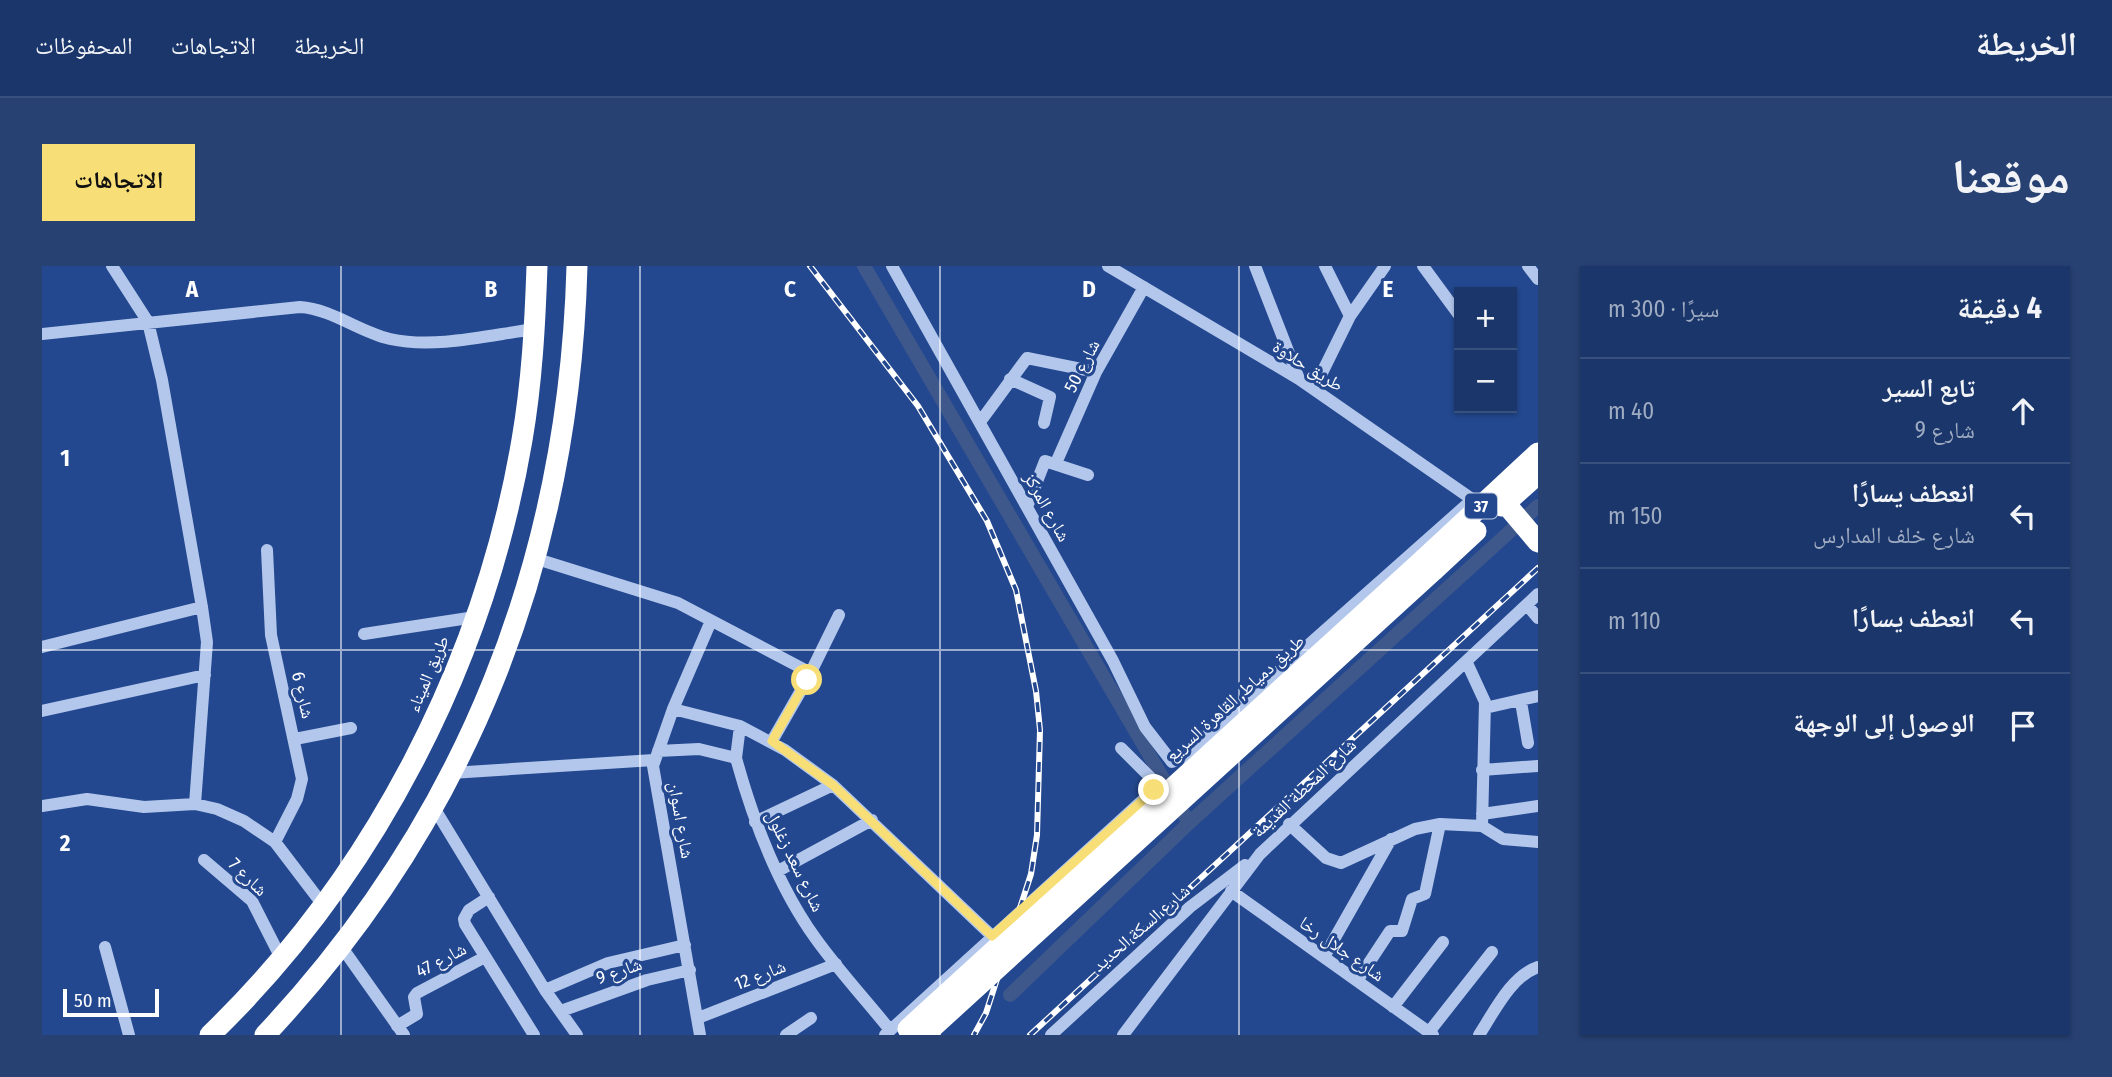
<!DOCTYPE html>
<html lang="ar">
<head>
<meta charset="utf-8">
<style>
  :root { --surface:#1a366b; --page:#274173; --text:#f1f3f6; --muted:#9fabc1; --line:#38507e; --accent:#f7de76 }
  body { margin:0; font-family:"Fira Sans Condensed","Noto Naskh Arabic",sans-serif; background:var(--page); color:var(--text); direction:rtl }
  .controls { position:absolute; right:21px; top:21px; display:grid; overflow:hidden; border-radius:0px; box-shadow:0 2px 5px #0004 }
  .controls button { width:63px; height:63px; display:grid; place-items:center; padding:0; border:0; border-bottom:2px solid var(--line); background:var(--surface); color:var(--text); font:35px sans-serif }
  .scale { position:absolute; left:21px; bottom:18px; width:96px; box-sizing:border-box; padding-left:7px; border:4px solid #fff; border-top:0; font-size:19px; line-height:24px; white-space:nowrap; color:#fff; -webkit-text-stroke:5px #23488f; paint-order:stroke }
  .stop { position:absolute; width:21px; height:21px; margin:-16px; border:5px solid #f7de76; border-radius:50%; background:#fff }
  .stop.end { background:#f7de76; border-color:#fff; box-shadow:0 2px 7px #0008 }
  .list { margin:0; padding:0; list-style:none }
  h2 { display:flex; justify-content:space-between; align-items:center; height:91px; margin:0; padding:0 28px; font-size:30px }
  h2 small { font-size:23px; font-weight:400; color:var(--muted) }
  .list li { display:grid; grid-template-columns:46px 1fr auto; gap:21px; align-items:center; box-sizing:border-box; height:105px; padding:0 28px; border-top:2px solid var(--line) }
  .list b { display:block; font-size:26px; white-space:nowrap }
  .list p { margin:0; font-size:23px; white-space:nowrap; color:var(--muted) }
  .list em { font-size:23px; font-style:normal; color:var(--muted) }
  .icon { flex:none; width:38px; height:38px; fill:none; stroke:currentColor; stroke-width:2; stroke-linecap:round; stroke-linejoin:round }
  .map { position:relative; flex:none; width:1496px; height:769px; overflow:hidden; direction:ltr; border-radius:0px }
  header { display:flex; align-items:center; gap:42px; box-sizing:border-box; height:98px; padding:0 35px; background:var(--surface); border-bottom:2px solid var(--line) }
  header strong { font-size:33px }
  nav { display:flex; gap:38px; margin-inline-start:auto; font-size:24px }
  .intro { display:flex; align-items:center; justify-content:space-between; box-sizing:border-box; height:168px; padding:0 42px }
  h1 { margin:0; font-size:49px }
  .button { padding:18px 32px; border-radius:0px; background:var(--accent); color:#111; font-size:24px; font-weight:700 }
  main { display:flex; gap:42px; padding:0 42px }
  aside { flex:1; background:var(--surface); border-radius:0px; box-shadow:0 2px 5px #0004 }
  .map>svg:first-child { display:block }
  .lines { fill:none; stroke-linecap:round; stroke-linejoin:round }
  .canal { stroke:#3e588b; stroke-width:14 }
  .minor { stroke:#b3c7ec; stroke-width:12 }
  .highway { stroke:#fff; stroke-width:21 }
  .rail-casing { stroke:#fff; stroke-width:6 }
  .rail { stroke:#23488f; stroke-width:3.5; stroke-dasharray:10; stroke-linecap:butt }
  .highway-bridge { stroke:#fff; stroke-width:21 }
  .route { stroke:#f7de76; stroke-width:9 }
  .grid { fill:none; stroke:#fff; stroke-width:2; stroke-opacity:0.55 }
  .labels { text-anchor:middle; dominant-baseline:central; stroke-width:6; stroke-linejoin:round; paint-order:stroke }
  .shield { fill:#23488f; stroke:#bdc8dd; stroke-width:2 }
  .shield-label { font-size:16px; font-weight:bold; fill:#fff }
  .street-label { font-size:18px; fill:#fff; stroke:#23488f }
  .grid-label { font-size:23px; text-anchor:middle; font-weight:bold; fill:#fff; stroke:#23488f; stroke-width:6; stroke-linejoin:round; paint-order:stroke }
</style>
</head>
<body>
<header>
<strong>الخريطة</strong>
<nav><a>الخريطة</a><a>الاتجاهات</a><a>المحفوظات</a></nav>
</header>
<div class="intro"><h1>موقعنا</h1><a class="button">الاتجاهات</a></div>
<main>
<aside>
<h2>4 دقيقة<small>سيرًا · 300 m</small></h2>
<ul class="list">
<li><svg class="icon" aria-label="ahead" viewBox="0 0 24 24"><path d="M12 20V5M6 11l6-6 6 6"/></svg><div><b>تابع السير</b><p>شارع 9</p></div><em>40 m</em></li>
<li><svg class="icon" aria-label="left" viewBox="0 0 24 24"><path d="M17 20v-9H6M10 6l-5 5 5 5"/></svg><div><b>انعطف يسارًا</b><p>شارع خلف المدارس</p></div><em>150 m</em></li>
<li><svg class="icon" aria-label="left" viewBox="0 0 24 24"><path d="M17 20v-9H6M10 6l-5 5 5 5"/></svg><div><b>انعطف يسارًا</b></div><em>110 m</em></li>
<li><svg class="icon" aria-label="arrive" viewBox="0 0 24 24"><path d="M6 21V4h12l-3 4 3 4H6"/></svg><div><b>الوصول إلى الوجهة</b></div></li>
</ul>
</aside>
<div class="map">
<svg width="1496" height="769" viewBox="0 0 1496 769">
  <rect width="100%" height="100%" fill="#23488f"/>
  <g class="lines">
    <path class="canal" d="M822 0 1147 557
      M968 729 1147 557 1496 240"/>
    <path class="minor" d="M70 0 106 56 120 114 160 341
      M850 0 1071 395 1103 461 1130 496 1138 493 1431 233
      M1066 0 1257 113 1437 238
      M1213 0 1257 113
      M1283 0 1308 50
      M1381 0 1417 49
      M1486 0 1496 13
      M0 68 258 41C290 43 317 66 348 73 394 83 447 69 493 63
      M968 113 1008 131 1002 157
      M1272 123 1308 50 1343 0
      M938 156 985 92 1054 106
      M1014 197 1054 106 1102 21
      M985 241 1003 195 1046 209
      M225 284 229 369 260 513 255 533 233 576
      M495 293 636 337 769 407
      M1485 339 1496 352
      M322 368 433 351
      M0 381 160 341 165 376 153 538
      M1425 397 1443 436 1440 560 1461 573 1496 576
      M1479 436 1486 477
      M1443 442 1496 430
      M631 443 698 460 743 484 791 519 950 670
      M0 445 163 409
      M253 473 309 462
      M730 475 765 414 797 349
      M616 485 657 483 694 492C711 554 735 619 774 673 797 705 824 734 848 764
      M694 492 698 460
      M1440 504 1496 500
      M409 507 612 494
      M0 540 45 533 102 541 153 538 175 543 202 555 233 576 281 639
      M391 540 503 724 535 769
      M1440 548 1496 540
      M713 556 791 519
      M1247 558 1284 592 1299 597 1373 563 1398 558 1440 560
      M162 594 210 635 240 694
      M736 605 830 554
      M1189 625 1391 769
      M447 631 427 644 422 653 423 658 492 769
      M299 680 362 769
      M63 681 87 769
      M1282 691 1349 573
      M1315 715 1348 665H1360L1370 633 1383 628 1398 558
      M503 724 566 697 643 679
      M1351 741 1401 676
      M519 745 605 714 648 704
      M656 752 794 698
      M355 760 375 748 372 731 375 727 443 691
      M1387 766 1450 686
      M658 769 611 500 631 443 669 355
      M744 769 769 752
      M843 769 1112 524 1110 513 1079 482
      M1009 769 1148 641 1203 599
      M1081 769 1218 588 1496 328
      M1437 769C1452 746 1469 710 1496 701"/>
    <path class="highway" d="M1463 237 1496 276
      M1460 240 1496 208
      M1382 293 1496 187
      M1392 304 1434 265
      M168 769C331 612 442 397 480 174 490 116 493 58 495 0
      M223 769C425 554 527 294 535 0"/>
    <defs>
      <path id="rail" d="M768 0 876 140 945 255 974 324 994 425 998 464 995 569 989 608 944 747 932 769
        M988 769 1496 302"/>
    </defs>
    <use href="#rail" class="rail-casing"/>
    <use href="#rail" class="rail"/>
    <path class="highway-bridge" d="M866 763 1382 293
      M882 769 1392 304"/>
  </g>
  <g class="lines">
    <path class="route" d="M765 414 730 475 791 519 950 670 1112 524"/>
  </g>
  <path class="grid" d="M299 0V769M598 0V769M898 0V769M1197 0V769M0 384H1496"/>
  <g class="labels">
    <rect class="shield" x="1423" y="227.5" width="32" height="25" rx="5"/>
    <g class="shield-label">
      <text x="1439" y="240">37</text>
    </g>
    <g class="street-label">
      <text transform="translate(1040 100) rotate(-63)">شارع 50</text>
      <text transform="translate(1266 100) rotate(32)">طريق حلاوة</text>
      <text transform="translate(1005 241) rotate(61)">شارع المركز</text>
      <text transform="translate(386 408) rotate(-67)">طريق الميناء</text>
      <text transform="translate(261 429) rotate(77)">شارع 6</text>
      <text transform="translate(1193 432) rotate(-42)">طريق دمياط, القاهرة السريع</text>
      <text transform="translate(1262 522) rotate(-43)">شارع المحطة القديمة</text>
      <text transform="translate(639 554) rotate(80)">شارع اسوان</text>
      <text transform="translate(753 595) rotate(64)">شارع سعد زغلول</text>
      <text transform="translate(206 611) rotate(44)">شارع 7</text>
      <text transform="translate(1099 662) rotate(-41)">شارع السكة الحديد</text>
      <text transform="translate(1300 683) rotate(35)">شارع جلال رخا</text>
      <text transform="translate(399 694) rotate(-28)">شارع 47</text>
      <text transform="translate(577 705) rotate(-19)">شارع 9</text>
      <text transform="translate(718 709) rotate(-21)">شارع 12</text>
    </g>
  </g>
  <g class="grid-label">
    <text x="150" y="31">A</text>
    <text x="449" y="31">B</text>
    <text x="748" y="31">C</text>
    <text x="1047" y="31">D</text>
    <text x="1346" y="31">E</text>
    <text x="23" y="200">1</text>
    <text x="23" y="585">2</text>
  </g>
</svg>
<div class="controls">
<button>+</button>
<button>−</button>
</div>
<div class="scale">50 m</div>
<div class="stop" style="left:765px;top:414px"></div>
<div class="stop end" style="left:1112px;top:524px"></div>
</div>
</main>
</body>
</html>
